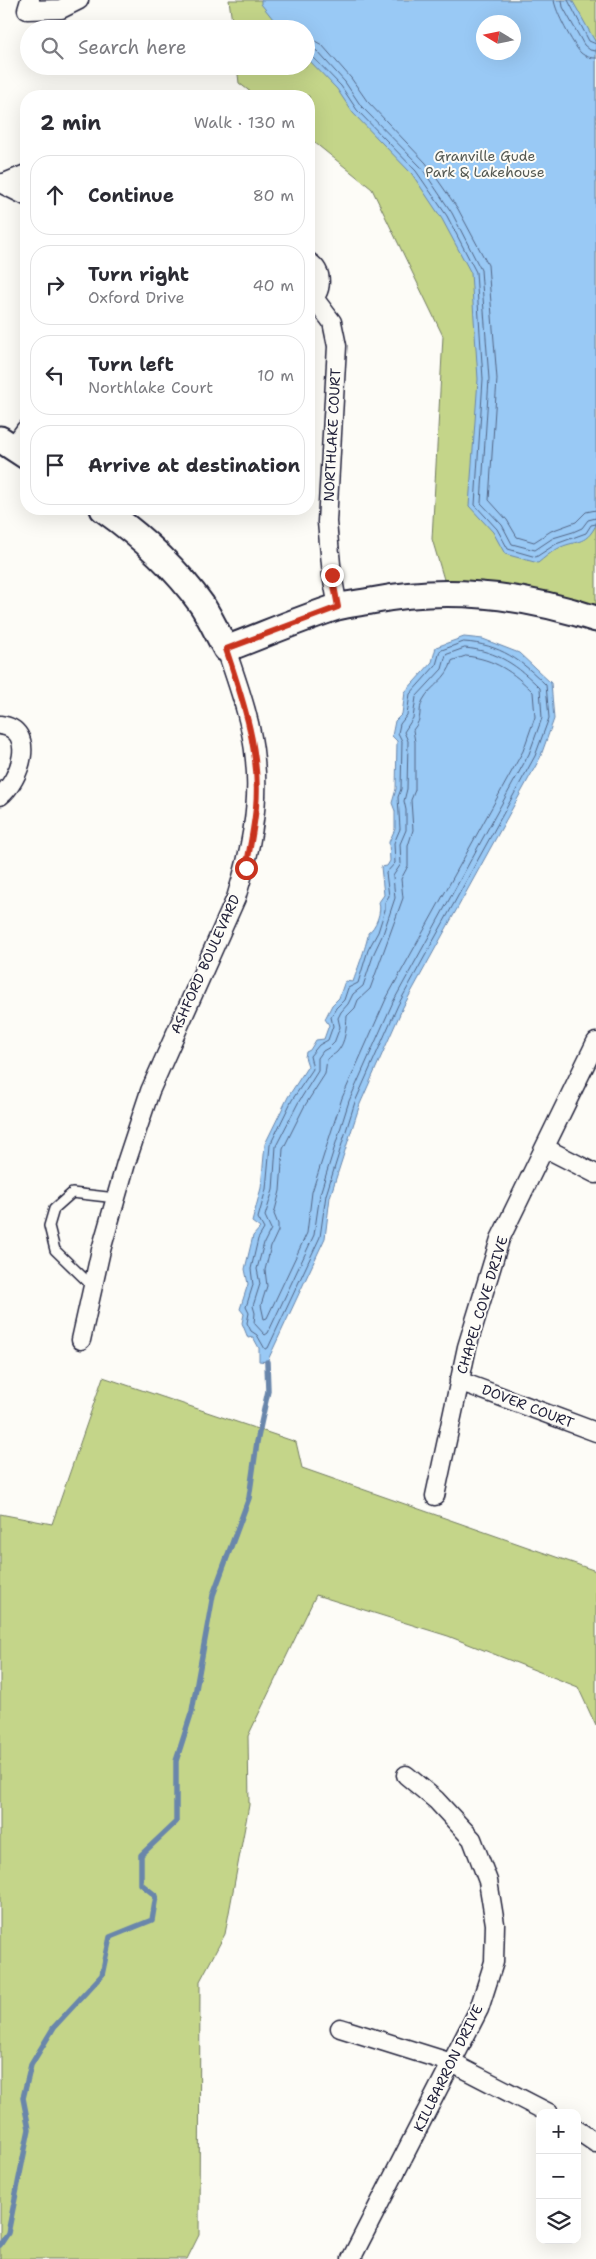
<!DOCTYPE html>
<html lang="en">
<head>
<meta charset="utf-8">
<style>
  :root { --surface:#fff; --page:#f2f2f3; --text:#2b2b33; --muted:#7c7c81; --line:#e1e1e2 }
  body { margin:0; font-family:"Shantell Sans",sans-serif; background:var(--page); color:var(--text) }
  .controls { position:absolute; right:15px; bottom:15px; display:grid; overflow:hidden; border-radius:10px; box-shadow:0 5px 20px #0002 }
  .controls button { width:45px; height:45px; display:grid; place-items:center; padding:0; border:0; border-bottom:1px solid var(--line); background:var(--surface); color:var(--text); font:25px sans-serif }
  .compass { position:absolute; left:476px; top:15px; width:45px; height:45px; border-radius:50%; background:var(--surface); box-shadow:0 5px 20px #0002; rotate:280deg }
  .stop { position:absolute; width:15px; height:15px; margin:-11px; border:4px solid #c8321e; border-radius:50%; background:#fff }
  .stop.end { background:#c8321e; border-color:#fff; box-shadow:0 1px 5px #0008 }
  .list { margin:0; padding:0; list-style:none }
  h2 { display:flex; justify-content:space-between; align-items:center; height:65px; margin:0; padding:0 20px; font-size:21px }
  h2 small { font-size:16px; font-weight:400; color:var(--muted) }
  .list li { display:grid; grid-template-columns:32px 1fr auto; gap:15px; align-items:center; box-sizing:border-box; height:80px; margin:0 10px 10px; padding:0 10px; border:1px solid var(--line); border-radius:20px }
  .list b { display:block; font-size:19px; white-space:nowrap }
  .list p { margin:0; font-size:16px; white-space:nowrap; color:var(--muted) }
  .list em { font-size:16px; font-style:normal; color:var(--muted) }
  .icon { flex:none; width:28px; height:28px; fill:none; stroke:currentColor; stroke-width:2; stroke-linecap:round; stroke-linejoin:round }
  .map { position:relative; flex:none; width:596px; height:2259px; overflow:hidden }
  .search { position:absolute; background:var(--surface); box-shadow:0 5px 20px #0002; left:20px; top:20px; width:295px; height:55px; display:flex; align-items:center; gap:12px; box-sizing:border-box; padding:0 18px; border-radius:28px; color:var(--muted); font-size:19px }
  .panel { position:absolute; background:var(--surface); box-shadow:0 5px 20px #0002; left:20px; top:90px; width:295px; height:425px; border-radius:20px }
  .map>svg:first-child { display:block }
  .green { fill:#c4d589; stroke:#737c62; fill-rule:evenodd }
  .water { fill:#99c9f5; stroke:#6986ab; fill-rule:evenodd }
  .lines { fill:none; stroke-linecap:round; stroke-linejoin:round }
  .shore { stroke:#526585; stroke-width:1 }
  .stream { stroke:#6986ab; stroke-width:5.5 }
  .lane-casing { stroke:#22223b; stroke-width:12 }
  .street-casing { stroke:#22223b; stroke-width:21 }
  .secondary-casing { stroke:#22223b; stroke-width:29 }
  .lane { stroke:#fdfcf7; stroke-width:9 }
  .street { stroke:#fdfcf7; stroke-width:18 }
  .secondary { stroke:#fdfcf7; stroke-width:25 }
  .route { stroke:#c8321e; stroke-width:6 }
  .labels { text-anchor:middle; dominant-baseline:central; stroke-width:4; stroke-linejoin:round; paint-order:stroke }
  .park-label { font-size:14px; fill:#535852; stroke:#fdfcf7 }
  .street-label { font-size:14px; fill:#22223b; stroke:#fdfcf7 }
</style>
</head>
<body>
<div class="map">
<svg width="596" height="2259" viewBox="0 0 596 2259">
  <rect width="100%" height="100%" fill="#fdfcf7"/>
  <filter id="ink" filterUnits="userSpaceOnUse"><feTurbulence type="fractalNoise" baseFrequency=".02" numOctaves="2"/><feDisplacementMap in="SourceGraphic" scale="10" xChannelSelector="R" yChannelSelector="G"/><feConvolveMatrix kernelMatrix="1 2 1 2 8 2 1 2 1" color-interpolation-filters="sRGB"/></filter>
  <g filter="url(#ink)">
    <path class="green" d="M229 0H596V619L448 593 432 539 443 336 372 189 309 138V96H256L239 83 237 66H306V29H233ZM484 22H514V52H484Z
      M103 1377 296 1442 302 1468 596 1571V1726L578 1687 448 1636 316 1595 248 1736 249 1805 225 1934 200 1981 199 2235 187 2259H0V1514L52 1524Z"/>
    <path class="water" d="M261 0H572L596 43V525C585 547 575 539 557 549 551 552 544 558 538 563L505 554 493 532 469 506 478 379 471 273 442 219 412 174 353 113 337 89 306 57V29H281L261 4ZM484 22H514V52H484Z
      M464 637 483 639 519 653 551 683 554 719 540 758 403 1007 360 1104 330 1197 325 1238 267 1362 259 1361V1348L253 1337 248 1338 242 1323 244 1314 240 1309 248 1284 245 1269 253 1236 260 1228 252 1222 261 1188 265 1144 288 1097 308 1066 305 1057 306 1052 310 1050 316 1040 324 1039 329 1025 325 1019 332 1005 339 998 345 981 353 982C356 973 369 939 368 933 376 928 382 911 379 902L384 895 381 867 387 866 390 861 389 842 395 829V811L392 803 396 789 397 741 392 736 395 721 402 714 405 692 432 662 436 647Z"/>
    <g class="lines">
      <path class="shore" d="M554 0C555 11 573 45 581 53 586 57 590 58 596 58
        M562 0 563 7 584 45 590 50 596 51
        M568 0 589 41 596 44
        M306 40 315 41 322 45 351 78 367 101 426 163 458 209 488 265 497 379 489 500 507 520 517 537 534 542 551 531 576 522 586 512 596 510
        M306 47 317 51 345 82 361 106 421 167 452 213 481 270 489 379 481 503 502 525 512 544 535 550 553 538 573 532 582 528 588 520 596 518
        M306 54 312 56 341 86 357 110 416 171 447 216 476 272 483 379 475 505 497 529 508 549 536 557 556 544 586 533 591 525 596 524
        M464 642C500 644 522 661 546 685L549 718 535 756 398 1005 355 1102 326 1195 320 1237 268 1348 265 1349 257 1335 251 1331 247 1323 249 1313 246 1307 253 1285 251 1269 258 1239 264 1229 258 1218 266 1189 270 1145 292 1100 313 1069 310 1056 319 1045 328 1040 333 1026 331 1017 336 1008 344 1000 348 988 358 983 368 950 378 932 385 910V902L389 896 386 873 395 863 394 843 400 829 398 797 401 789 402 741 398 733 400 724 407 715 410 694 436 665 440 651Z
        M465 648C498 651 518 666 540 688L542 718 529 754 393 1002 349 1101 320 1194 314 1235 268 1333 265 1335 254 1323 255 1313 253 1306 260 1284 257 1269 264 1243 271 1229 265 1216 273 1190 276 1146 298 1103 318 1071V1058L323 1051 330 1047 334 1043 340 1027 338 1018 341 1012 348 1004 353 994 363 986 374 953 383 934 395 898 393 876 401 864 400 844 406 830V810L404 801 407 789 408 741 404 732 413 718 416 697 442 669 446 655Z
        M466 656C495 659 513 672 533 692L535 717 523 751 386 999 342 1098 312 1192 307 1233 267 1318 264 1319 261 1305 267 1286 265 1270 271 1246 278 1231V1224L274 1214 280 1191 283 1149 304 1107 325 1074 327 1059C330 1056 334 1055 337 1052 346 1042 346 1028 347 1016L355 1008 358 1000 370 989 403 898 401 879 408 866V846L413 830 411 800 415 790V742L413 730C424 717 417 711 423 700 431 685 447 680 452 661Z"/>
      <path class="stream" d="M0 2245 8 2233 29 2129 23 2098 31 2065 54 2027 102 1975 110 1937 152 1920 156 1896 141 1884V1855L176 1822V1761L192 1711 213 1595 249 1498 257 1442 268 1391 267 1362"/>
      <defs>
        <path id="lane" d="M92 1286 55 1250 49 1226 54 1209 72 1193 116 1198"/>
        <path id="street" d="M30 0 27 10 61 9 79 0
          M0 183 26 196
          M2 184 26 174
          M309 262C324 272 323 292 309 302
          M314 298 332 322 337 346 327 522 332 575 338 607
          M13 447 26 429
          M0 725C38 729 20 781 0 796
          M545 1148 596 1174
          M81 1340 101 1250 126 1163 150 1091 236 898C250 853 260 807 255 760 252 722 238 685 226 649
          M459 1381 596 1432
          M435 1496 467 1347 500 1239 596 1042
          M340 2028 452 2063 549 2113
          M577 2130 596 2143
          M351 2259 479 2009 494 1962 495 1924 488 1881 472 1839 436 1800 406 1775"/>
        <path id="secondary" d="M0 439 26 456
          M103 509C141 536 175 567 202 605 211 619 218 635 226 649 263 635 300 619 337 607 348 604 360 603 371 601 446 586 523 595 596 619"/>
      </defs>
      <use href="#lane" class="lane-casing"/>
      <use href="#street" class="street-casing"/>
      <use href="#secondary" class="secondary-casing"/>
      <use href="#lane" class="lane"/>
      <use href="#street" class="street"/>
      <use href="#secondary" class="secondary"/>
    </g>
  </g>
  <g class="lines" filter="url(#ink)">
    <path class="route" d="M246 868C250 848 254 828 256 807 261 753 243 700 226 649L338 607 332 575"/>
  </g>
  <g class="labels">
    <g class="park-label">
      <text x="485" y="156">Granville Gude<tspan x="485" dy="16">Park &amp; Lakehouse</tspan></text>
    </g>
    <g class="street-label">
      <text transform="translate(332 435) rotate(-87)">NORTHLAKE COURT</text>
      <text transform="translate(205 964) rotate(-66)">ASHFORD BOULEVARD</text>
      <text transform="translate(482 1305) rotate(-73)">CHAPEL COVE DRIVE</text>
      <text transform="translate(528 1406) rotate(21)">DOVER COURT</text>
      <text transform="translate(448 2068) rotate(-64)">KILLBARRON DRIVE</text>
    </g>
  </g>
</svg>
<div class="controls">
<button>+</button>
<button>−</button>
<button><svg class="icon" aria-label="layers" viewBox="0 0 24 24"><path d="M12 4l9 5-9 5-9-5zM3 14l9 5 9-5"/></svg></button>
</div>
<svg class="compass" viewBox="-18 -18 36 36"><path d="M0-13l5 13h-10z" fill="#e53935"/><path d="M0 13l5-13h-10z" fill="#7c7c81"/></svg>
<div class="stop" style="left:246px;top:868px"></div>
<div class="stop end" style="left:332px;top:575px"></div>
<div class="search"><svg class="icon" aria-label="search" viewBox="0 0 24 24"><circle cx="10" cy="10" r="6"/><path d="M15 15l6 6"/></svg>Search here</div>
<section class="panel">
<h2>2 min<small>Walk · 130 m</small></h2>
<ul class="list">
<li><svg class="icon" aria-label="ahead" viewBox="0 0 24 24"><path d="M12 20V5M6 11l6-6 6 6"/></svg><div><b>Continue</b></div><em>80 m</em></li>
<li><svg class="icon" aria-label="right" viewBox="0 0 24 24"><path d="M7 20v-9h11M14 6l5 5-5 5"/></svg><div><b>Turn right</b><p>Oxford Drive</p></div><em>40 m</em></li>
<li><svg class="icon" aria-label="left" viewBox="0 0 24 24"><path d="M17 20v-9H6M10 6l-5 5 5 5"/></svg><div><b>Turn left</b><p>Northlake Court</p></div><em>10 m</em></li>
<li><svg class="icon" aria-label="arrive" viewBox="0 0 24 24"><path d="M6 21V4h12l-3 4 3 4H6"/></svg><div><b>Arrive at destination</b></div></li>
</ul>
</section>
</div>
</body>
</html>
